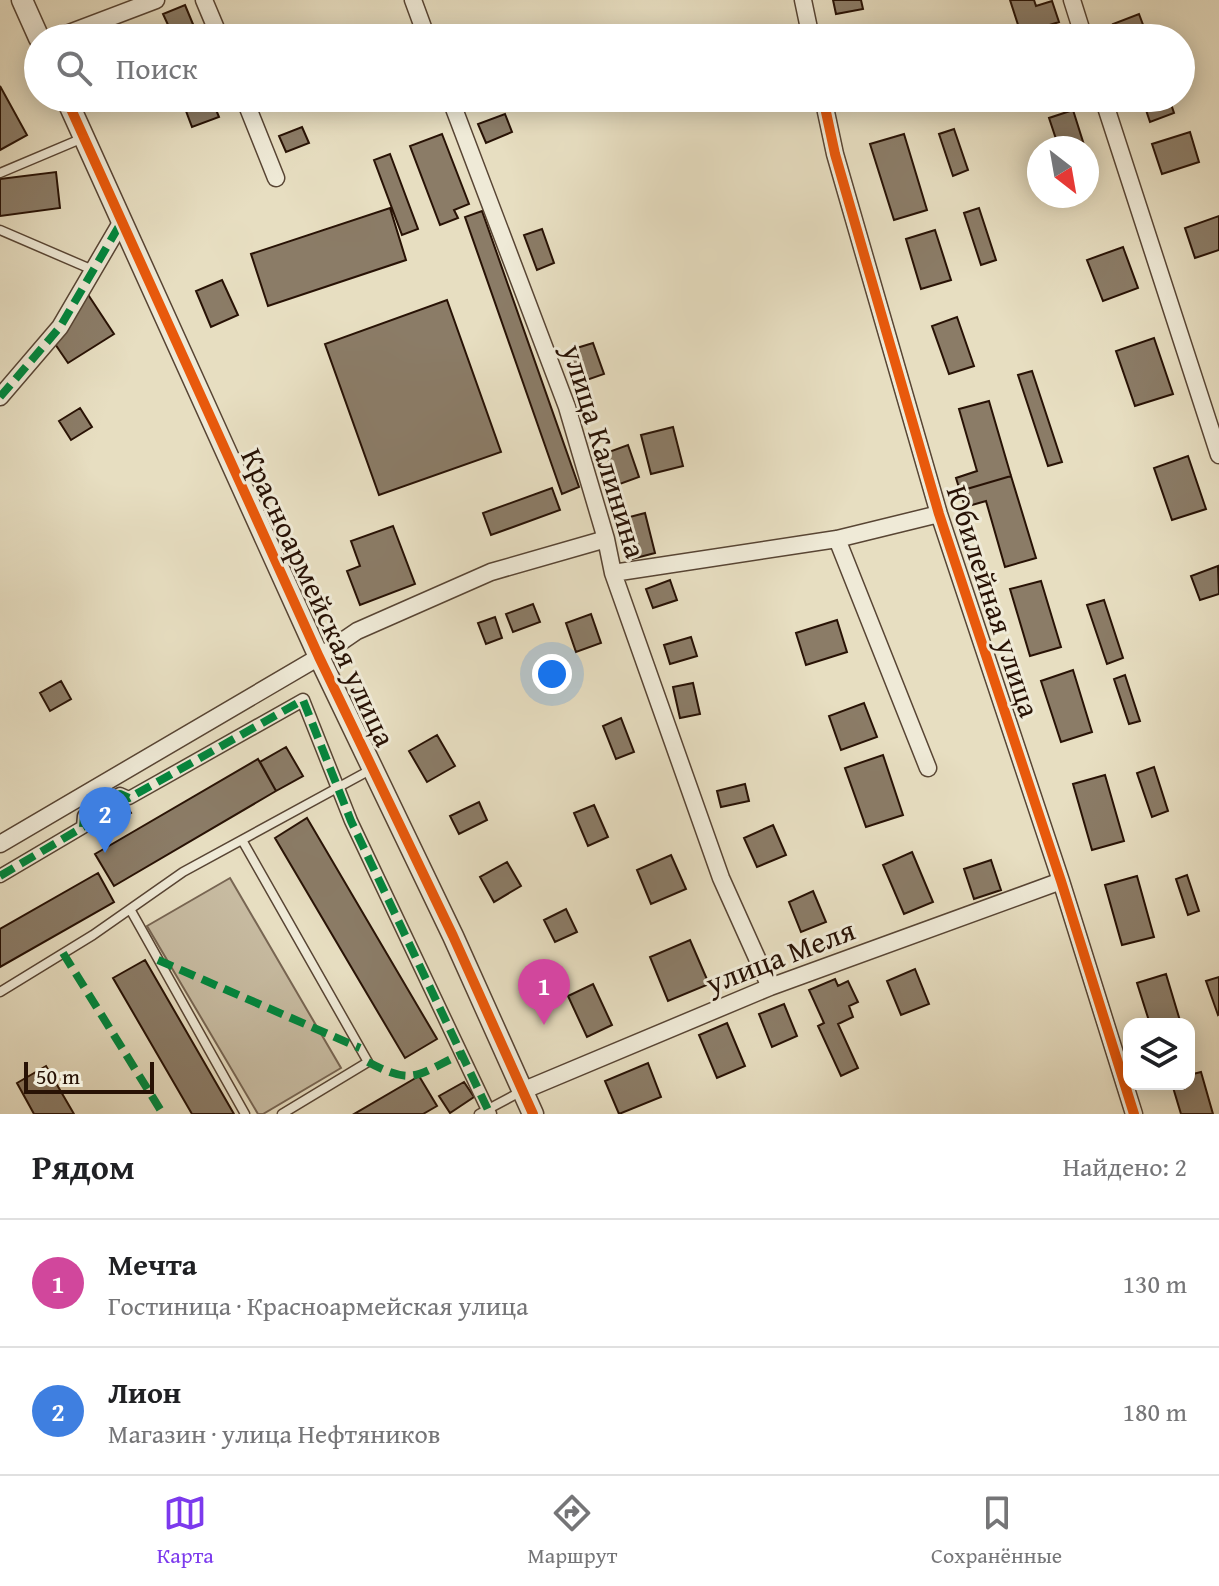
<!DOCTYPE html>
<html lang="ru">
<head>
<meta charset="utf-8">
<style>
  :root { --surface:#fff; --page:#f2f2f2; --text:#202124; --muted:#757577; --line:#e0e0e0; --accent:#7c3aed }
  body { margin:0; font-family:"Gentium Book Plus",serif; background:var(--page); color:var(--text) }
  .controls { position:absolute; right:24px; bottom:24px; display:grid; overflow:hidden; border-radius:16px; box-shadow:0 4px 20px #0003 }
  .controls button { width:72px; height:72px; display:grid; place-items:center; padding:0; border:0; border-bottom:2px solid var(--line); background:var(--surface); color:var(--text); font:40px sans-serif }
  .compass { position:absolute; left:1027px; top:136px; width:72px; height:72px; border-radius:50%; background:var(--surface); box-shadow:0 4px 20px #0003; rotate:149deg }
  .scale { position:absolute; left:24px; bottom:20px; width:130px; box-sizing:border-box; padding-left:8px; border:4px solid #281205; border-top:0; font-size:22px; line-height:28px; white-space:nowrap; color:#281205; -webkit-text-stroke:6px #efead7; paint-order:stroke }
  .you { position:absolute; left:552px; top:674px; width:28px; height:28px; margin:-20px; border:6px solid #fff; border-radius:50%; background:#1a73e8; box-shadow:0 0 0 12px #1a73e833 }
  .badge { display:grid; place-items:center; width:52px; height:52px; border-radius:50%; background:var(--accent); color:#fff; font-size:26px; font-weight:700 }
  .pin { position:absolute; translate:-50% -66px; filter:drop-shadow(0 2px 4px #0008) }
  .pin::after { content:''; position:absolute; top:42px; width:28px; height:24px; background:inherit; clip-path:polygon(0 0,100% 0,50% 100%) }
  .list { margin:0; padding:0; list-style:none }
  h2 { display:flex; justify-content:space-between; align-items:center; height:104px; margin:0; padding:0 32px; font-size:34px }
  h2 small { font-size:26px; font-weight:400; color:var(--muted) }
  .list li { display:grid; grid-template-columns:52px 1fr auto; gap:24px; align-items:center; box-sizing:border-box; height:128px; padding:0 32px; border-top:2px solid var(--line) }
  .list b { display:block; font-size:30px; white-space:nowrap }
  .list p { margin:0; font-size:26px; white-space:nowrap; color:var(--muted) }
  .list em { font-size:26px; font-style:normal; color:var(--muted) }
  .icon { flex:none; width:44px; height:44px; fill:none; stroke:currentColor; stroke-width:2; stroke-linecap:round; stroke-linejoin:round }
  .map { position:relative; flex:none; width:1219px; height:1114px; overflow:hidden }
  .search { position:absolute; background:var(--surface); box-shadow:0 4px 20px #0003; left:24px; right:24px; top:24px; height:88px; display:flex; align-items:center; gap:20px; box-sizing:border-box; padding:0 28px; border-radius:44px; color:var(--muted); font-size:30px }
  .sheet { height:360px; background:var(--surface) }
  nav { display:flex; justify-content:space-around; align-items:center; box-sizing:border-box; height:112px; border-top:2px solid var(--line); background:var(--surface); font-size:22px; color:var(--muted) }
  nav a { display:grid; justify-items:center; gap:4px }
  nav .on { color:var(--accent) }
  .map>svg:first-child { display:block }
  .green { fill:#c7bba1; stroke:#786653; stroke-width:2 }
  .building { fill:#8b7c67; stroke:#281205; stroke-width:2 }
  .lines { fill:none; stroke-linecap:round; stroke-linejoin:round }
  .service-casing { stroke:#584534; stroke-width:11 }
  .pedestrian-casing { stroke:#584534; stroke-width:15 }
  .minor-casing { stroke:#584534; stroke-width:19 }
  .tertiary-casing { stroke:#584534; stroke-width:23 }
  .service { stroke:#efead7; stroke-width:8 }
  .pedestrian { stroke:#efead7; stroke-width:12 }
  .minor { stroke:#efead7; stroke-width:16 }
  .tertiary { stroke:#efead7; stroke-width:20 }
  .quiet { stroke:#00873e; stroke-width:8; stroke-dasharray:16 8; stroke-linecap:butt }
  .cycleway-casing { stroke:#efead7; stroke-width:15 }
  .cycleway { stroke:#e8590c; stroke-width:10 }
  .labels { text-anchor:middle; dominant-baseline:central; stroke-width:6; stroke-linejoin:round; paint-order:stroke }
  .street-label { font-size:30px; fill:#281205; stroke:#efead7 }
</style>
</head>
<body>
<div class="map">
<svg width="1219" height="1114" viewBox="0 0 1219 1114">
  <rect width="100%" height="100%" fill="#e7dec1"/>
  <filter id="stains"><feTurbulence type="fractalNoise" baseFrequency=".0025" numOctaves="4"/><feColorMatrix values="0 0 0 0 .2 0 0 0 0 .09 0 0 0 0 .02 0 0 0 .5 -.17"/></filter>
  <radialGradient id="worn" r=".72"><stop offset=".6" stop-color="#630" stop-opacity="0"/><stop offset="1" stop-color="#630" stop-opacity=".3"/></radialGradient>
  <path class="green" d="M230 878 341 1068 263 1114H258L147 926Z"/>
  <path class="building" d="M833 0H861L863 9 836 14Z
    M1010 0H1034L1036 6 1052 1 1059 22 1021 34Z
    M185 5 195 29 174 38 163 14Z
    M1139 14 1148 38H1119L1113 24Z
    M396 26 401 38H365Z
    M0 86 27 135 0 150Z
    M116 98H140L119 106Z
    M855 98H889V101L857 107Z
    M1142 98H1169L1174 113 1150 122Z
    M212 100 219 117 192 127 186 111Z
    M1073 110 1085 148H1059L1049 118Z
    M505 114 512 132 486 143 478 124Z
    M302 127 309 143 286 152 279 136Z
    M954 129 968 170 953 176 939 134Z
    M1190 132 1199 162 1162 174 1152 144Z
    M442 134 469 204 454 210 458 218 440 225 410 146Z
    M904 134 927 210 894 220 870 144Z
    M390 154 418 229 402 235 374 160Z
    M56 172 60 208 0 216V179Z
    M390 208 406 260 268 306 251 254Z
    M979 208 996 260 981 265 964 213Z
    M482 211 579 487 562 494 465 217Z
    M1219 216V250L1195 258 1185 228Z
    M542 229 554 263 537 270 524 235Z
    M935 230 951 280 921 289 906 239Z
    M1123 247 1138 288 1103 301 1087 260Z
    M222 280 238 315 211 327 196 291Z
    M87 293 114 334 68 363 53 341Z
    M447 300 501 452 379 495 325 344Z
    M957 317 974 366 949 374 932 326Z
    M1154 338 1173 394 1135 406 1116 351Z
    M593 343 604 374 578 383 567 351Z
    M1032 371 1062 462 1048 466 1018 375Z
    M989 401 1011 476 960 491 956 478 977 471 959 409Z
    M80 408 92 427 71 440 59 421Z
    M673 427 683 466 651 474 641 435Z
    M628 445 639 477 617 485 606 453Z
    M1188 456 1206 509 1172 520 1154 468Z
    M1011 476 1036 558 1005 567 986 501 965 507 960 491Z
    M552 488 560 510 491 535 483 513Z
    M645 513 655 553 632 559 622 519Z
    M393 526 415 584 360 605 347 571 360 566 351 541Z
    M1218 566 1219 594 1200 600 1191 576Z
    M670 580 677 600 653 608 646 589Z
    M1041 581 1061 647 1030 656 1010 589Z
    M1104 600 1123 658 1107 664 1087 605Z
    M533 604 540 622 513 632 506 614Z
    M591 614 601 643 576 652 566 623Z
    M495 617 502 638 486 644 478 623Z
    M837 620 847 652 806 665 796 633Z
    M691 637 697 656 670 664 664 645Z
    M1073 670 1092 732 1061 742 1041 681Z
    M1125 675 1140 721 1129 724 1114 679Z
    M61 681 71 699 50 711 40 693Z
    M693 683 700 714 680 718 673 687Z
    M864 703 877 737 841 750 829 716Z
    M621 718 634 752 616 759 603 726Z
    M437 735 455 766 427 782 409 751Z
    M286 747 303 776 276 791 260 762Z
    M883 755 903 815 866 827 845 768Z
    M258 759 276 791 114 886 95 854Z
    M1154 767 1168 811 1152 817 1137 773Z
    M1105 775 1124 841 1092 850 1073 784Z
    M745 784 749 801 721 807 717 791Z
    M121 797 131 813 96 834 87 818Z
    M479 802 487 820 459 834 450 816Z
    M594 805 608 837 588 846 574 813Z
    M307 818 437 1039 405 1058 275 838Z
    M773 825 786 855 757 867 744 838Z
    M912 852 933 902 904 914 883 865Z
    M671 855 686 889 651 904 637 870Z
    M991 860 1001 890 974 899 964 869Z
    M507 862 521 886 494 902 480 877Z
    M98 873 114 902 0 967V929Z
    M1187 875 1199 911 1188 915 1176 879Z
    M1137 876 1154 937 1122 945 1105 885Z
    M813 891 826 922 801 932 789 902Z
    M566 909 577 932 555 942 544 920Z
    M690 940 709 984 668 1001 650 957Z
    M145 960 234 1114H192L113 978Z
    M915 969 929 1004 901 1015 887 981Z
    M1166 974 1181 1024H1150L1137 983Z
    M1219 977V1014L1218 1015 1206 981Z
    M835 979 838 986 848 981 858 1002 849 1006 853 1017 838 1024 858 1068 841 1076 818 1026 824 1023 809 990Z
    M593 984 612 1025 587 1037 568 996Z
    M784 1004 797 1036 772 1047 759 1014Z
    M727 1023 745 1066 717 1078 699 1035Z
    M648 1063 661 1097 619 1114 605 1081Z
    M46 1066 74 1114H34L17 1083Z
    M1201 1072 1213 1114H1181L1172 1084H1189V1075Z
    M419 1076 437 1106 423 1114H354Z
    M464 1082 474 1097 450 1113 439 1096Z"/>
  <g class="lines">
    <defs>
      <path id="service" d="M0 173 83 138
        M0 230 93 270
        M242 840 368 1062 282 1114
        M130 909 245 1114
        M0 992 93 935 183 872 372 769
        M479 1114 522 1091"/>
      <path id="pedestrian" d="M0 876 83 827 84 816 120 794 129 798 303 700 351 821 490 1114"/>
      <path id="minor" d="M204 0 220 38
        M413 0 427 38
        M803 0 811 38
        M1072 0 1084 38
        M56 38 156 0
        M244 98 276 178
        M450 98 567 407 606 539 613 573 721 878 770 987
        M823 98 835 154 939 514 1061 881 1134 1114
        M1103 98 1219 455
        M0 397 60 327 122 221
        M837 539 928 768
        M613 573 837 539 939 514
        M0 844 319 657 357 631 491 572 606 539
        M522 1091 770 987 1061 881"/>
      <path id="tertiary" d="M22 0 39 38
        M66 98 319 657 453 936 533 1114"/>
    </defs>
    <use href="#service" class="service-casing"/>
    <use href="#pedestrian" class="pedestrian-casing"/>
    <use href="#minor" class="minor-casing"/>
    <use href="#tertiary" class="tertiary-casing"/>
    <use href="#service" class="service"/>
    <use href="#pedestrian" class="pedestrian"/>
    <use href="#minor" class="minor"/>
    <use href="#tertiary" class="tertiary"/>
    <path class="quiet" d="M0 397 60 327 122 221
      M0 876 83 827 84 816 120 794 129 798 303 700 351 821 490 1114
      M63 953 163 1114
      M158 960 360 1048
      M368 1062C415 1087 417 1074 462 1054"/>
    <defs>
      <path id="cycleway" d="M66 98 319 657 453 936 533 1114
        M823 98 835 154 939 514 1061 881 1134 1114"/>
    </defs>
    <use href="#cycleway" class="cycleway-casing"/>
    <use href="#cycleway" class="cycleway"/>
  </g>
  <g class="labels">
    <g class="street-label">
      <text transform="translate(605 451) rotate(73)">улица Калинина</text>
      <text transform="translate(319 597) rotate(65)">Красноармейская улица</text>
      <text transform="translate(994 601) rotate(72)">Юбилейная улица</text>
      <text transform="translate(780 956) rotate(-21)">улица Меля</text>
    </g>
  </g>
  <rect width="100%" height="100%" filter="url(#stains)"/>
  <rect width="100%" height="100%" fill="url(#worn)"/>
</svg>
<div class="controls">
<button><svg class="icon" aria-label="layers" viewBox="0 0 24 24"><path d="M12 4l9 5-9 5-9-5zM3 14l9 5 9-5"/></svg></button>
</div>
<svg class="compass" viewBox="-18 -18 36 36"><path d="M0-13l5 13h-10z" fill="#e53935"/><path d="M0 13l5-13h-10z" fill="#757577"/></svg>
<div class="scale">50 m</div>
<div class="you"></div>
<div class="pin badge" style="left:544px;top:1025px;background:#d1479c">1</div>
<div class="pin badge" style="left:105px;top:853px;background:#3f7fe0">2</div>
<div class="search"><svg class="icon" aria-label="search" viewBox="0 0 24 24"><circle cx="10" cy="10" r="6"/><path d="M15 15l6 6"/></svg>Поиск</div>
</div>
<section class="sheet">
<h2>Рядом<small>Найдено: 2</small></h2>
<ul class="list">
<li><span class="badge" style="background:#d1479c">1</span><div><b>Мечта</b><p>Гостиница · Красноармейская улица</p></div><em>130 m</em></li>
<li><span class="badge" style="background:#3f7fe0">2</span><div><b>Лион</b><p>Магазин · улица Нефтяников</p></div><em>180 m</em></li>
</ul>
</section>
<nav>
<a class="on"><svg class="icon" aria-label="map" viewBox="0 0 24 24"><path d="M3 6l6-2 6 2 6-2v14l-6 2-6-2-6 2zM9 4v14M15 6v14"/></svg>Карта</a>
<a><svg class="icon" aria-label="directions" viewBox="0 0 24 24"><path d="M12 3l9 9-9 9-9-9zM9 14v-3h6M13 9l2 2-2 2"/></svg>Маршрут</a>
<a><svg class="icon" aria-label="saved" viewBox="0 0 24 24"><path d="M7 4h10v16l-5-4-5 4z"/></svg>Сохранённые</a>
</nav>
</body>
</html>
